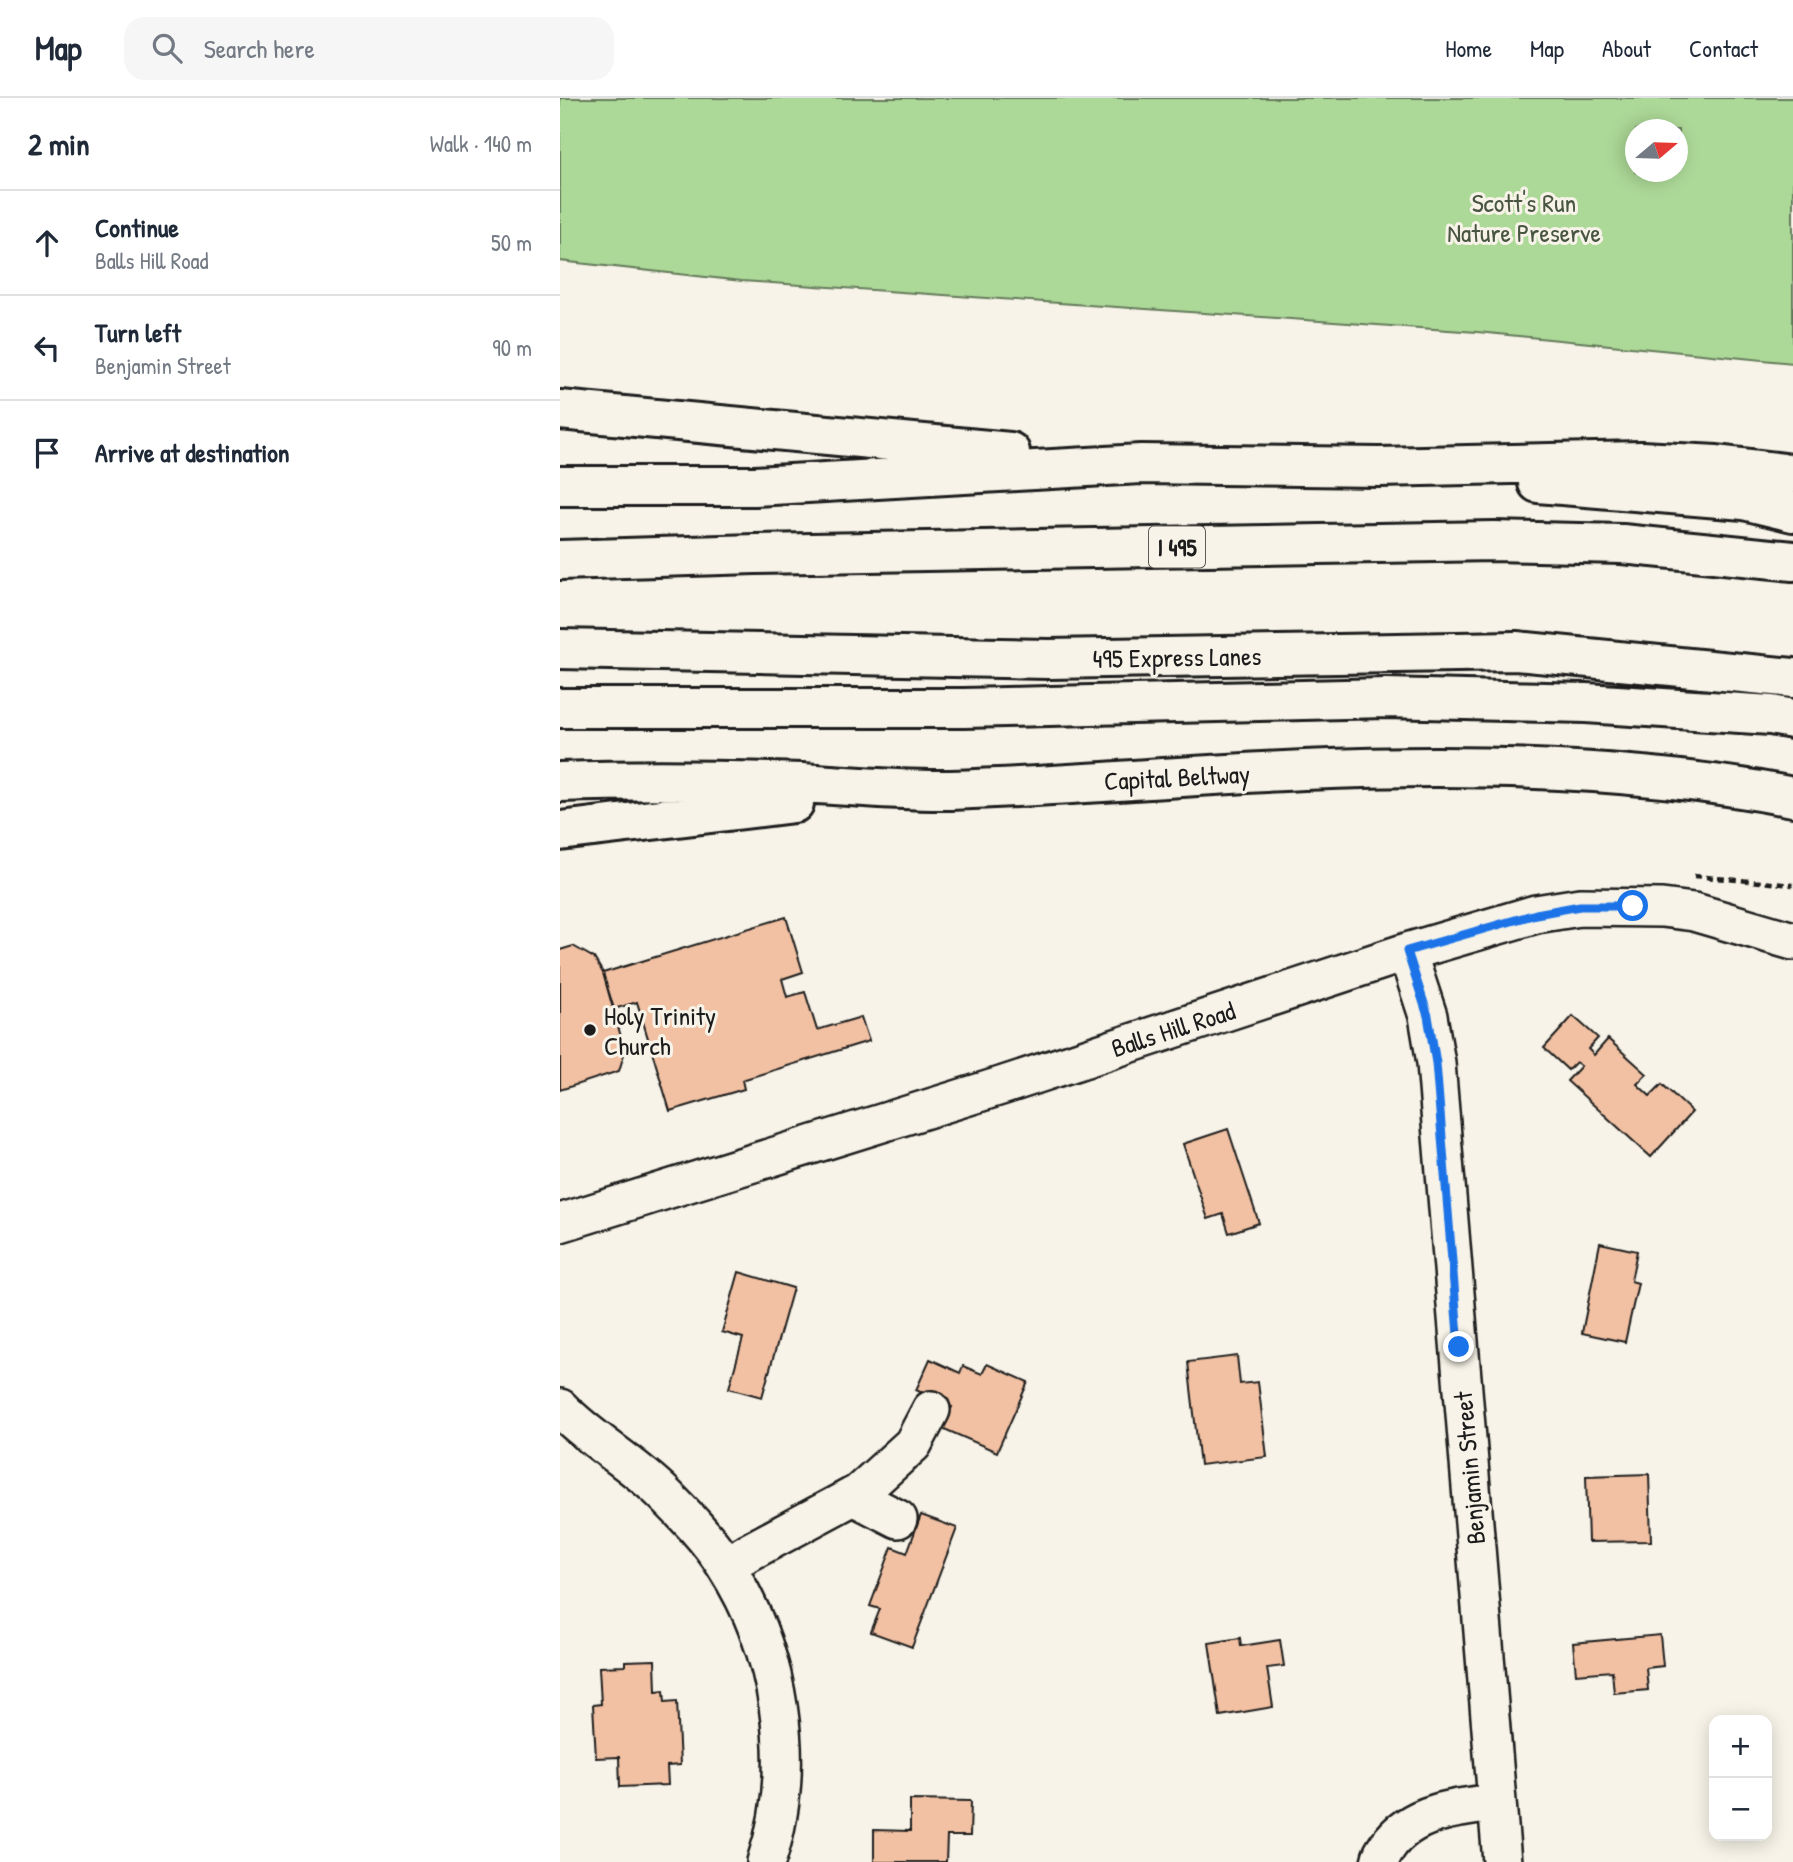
<!DOCTYPE html>
<html lang="en">
<head>
<meta charset="utf-8">
<style>
  :root { --surface:#fff; --page:#f6f6f7; --text:#1f2937; --muted:#747a83; --line:#e0e1e3 }
  body { margin:0; font-family:"Patrick Hand",sans-serif; background:var(--page); color:var(--text) }
  .controls { position:absolute; right:21px; bottom:21px; display:grid; overflow:hidden; border-radius:14px; box-shadow:0 4px 18px #0003 }
  .controls button { width:63px; height:63px; display:grid; place-items:center; padding:0; border:0; border-bottom:2px solid var(--line); background:var(--surface); color:var(--text); font:35px sans-serif }
  .compass { position:absolute; left:1065px; top:21px; width:63px; height:63px; border-radius:50%; background:var(--surface); box-shadow:0 4px 18px #0003; rotate:71deg }
  .stop { position:absolute; width:21px; height:21px; margin:-16px; border:5px solid #1a73e8; border-radius:50%; background:#fff }
  .stop.end { background:#1a73e8; border-color:#fff; box-shadow:0 2px 7px #0008 }
  .list { margin:0; padding:0; list-style:none }
  h2 { display:flex; justify-content:space-between; align-items:center; height:91px; margin:0; padding:0 28px; font-size:30px }
  h2 small { font-size:23px; font-weight:400; color:var(--muted) }
  .list li { display:grid; grid-template-columns:46px 1fr auto; gap:21px; align-items:center; box-sizing:border-box; height:105px; padding:0 28px; border-top:2px solid var(--line) }
  .list b { display:block; font-size:26px; white-space:nowrap }
  .list p { margin:0; font-size:23px; white-space:nowrap; color:var(--muted) }
  .list em { font-size:23px; font-style:normal; color:var(--muted) }
  .icon { flex:none; width:38px; height:38px; fill:none; stroke:currentColor; stroke-width:2; stroke-linecap:round; stroke-linejoin:round }
  .map { position:relative; flex:none; width:1233px; height:1764px; overflow:hidden }
  header { display:flex; align-items:center; gap:42px; box-sizing:border-box; height:98px; padding:0 35px; background:var(--surface); border-bottom:2px solid var(--line) }
  header strong { font-size:33px }
  nav { display:flex; gap:38px; margin-inline-start:auto; font-size:24px }
  .search { width:490px; height:63px; background:var(--page); display:flex; align-items:center; gap:18px; box-sizing:border-box; padding:0 24px; border-radius:21px; color:var(--muted); font-size:26px }
  main { display:flex }
  aside { flex:1; background:var(--surface) }
  .map>svg:first-child { display:block }
  .green { fill:#add998; stroke:#647a5a; stroke-width:2; fill-rule:evenodd }
  .building { fill:#f2c1a3; stroke:#1c1c1c; stroke-width:2 }
  .lines { fill:none; stroke-linecap:round; stroke-linejoin:round }
  .minor-casing { stroke:#1c1c1c; stroke-width:42 }
  .highway-casing { stroke:#1c1c1c; stroke-width:44 }
  .path { stroke:#1c1c1c; stroke-width:4.5; stroke-dasharray:7 5; stroke-linecap:butt }
  .minor { stroke:#f7f3e8; stroke-width:37 }
  .highway { stroke:#f7f3e8; stroke-width:38 }
  .route { stroke:#1a73e8; stroke-width:9 }
  .poi-dot { fill:#1c1c1c; stroke:#f7f3e8; stroke-width:2.5 }
  .labels { text-anchor:middle; dominant-baseline:central; stroke-width:6; stroke-linejoin:round; paint-order:stroke }
  .shield { fill:#f7f3e8; stroke:#5e5c59; stroke-width:2 }
  .shield-label { font-size:24px; font-weight:bold; fill:#1c1c1c }
  .park-label { font-size:26px; fill:#485541; stroke:#f7f3e8 }
  .street-label { font-size:26px; fill:#1c1c1c; stroke:#f7f3e8 }
  .poi-label { font-size:26px; fill:#1c1c1c; stroke:#f7f3e8; text-anchor:start }
</style>
</head>
<body>
<header>
<strong>Map</strong>
<div class="search"><svg class="icon" aria-label="search" viewBox="0 0 24 24"><circle cx="10" cy="10" r="6"/><path d="M15 15l6 6"/></svg>Search here</div>
<nav><a>Home</a><a>Map</a><a>About</a><a>Contact</a></nav>
</header>
<main>
<aside>
<h2>2 min<small>Walk · 140 m</small></h2>
<ul class="list">
<li><svg class="icon" aria-label="ahead" viewBox="0 0 24 24"><path d="M12 20V5M6 11l6-6 6 6"/></svg><div><b>Continue</b><p>Balls Hill Road</p></div><em>50 m</em></li>
<li><svg class="icon" aria-label="left" viewBox="0 0 24 24"><path d="M17 20v-9H6M10 6l-5 5 5 5"/></svg><div><b>Turn left</b><p>Benjamin Street</p></div><em>90 m</em></li>
<li><svg class="icon" aria-label="arrive" viewBox="0 0 24 24"><path d="M6 21V4h12l-3 4 3 4H6"/></svg><div><b>Arrive at destination</b></div></li>
</ul>
</aside>
<div class="map">
<svg width="1233" height="1764" viewBox="0 0 1233 1764">
  <rect width="100%" height="100%" fill="#f7f3e8"/>
  <filter id="ink" filterUnits="userSpaceOnUse"><feTurbulence type="fractalNoise" baseFrequency=".0143" numOctaves="2"/><feDisplacementMap in="SourceGraphic" scale="14" xChannelSelector="R" yChannelSelector="G"/><feConvolveMatrix kernelMatrix="1 2 1 2 8 2 1 2 1" color-interpolation-filters="sRGB"/></filter>
  <g filter="url(#ink)">
    <path class="green" d="M0 0H1233V265L917 234 182 183 0 163ZM1076 32H1118V74H1076Z"/>
    <path class="building" d="M226 819 243 874 222 881 227 899 245 894 257 932 301 919 309 943 182 982 184 991 110 1013 77 904 54 911 43 875Z
      M13 848 34 860 43 875 65 953 59 973 0 992V852Z
      M1013 918 1038 940 1028 951 1034 957 1048 941 1087 976 1077 986 1090 998 1102 986 1132 1014 1091 1059 1007 983 1021 968 1016 964 1008 972 984 950Z
      M668 1031 699 1125 669 1135 663 1116 648 1121 623 1046Z
      M1040 1145 1077 1153 1071 1183 1078 1185 1065 1244 1022 1235Z
      M179 1174 233 1190 202 1299 169 1290 183 1240 162 1234Z
      M677 1258 680 1286 698 1284 707 1359 640 1367 628 1264Z
      M370 1261 400 1275 403 1268 422 1276 427 1266 468 1284 437 1354 382 1330 392 1309 356 1292Z
      M1089 1376 1091 1443 1028 1444 1026 1378Z
      M361 1417 397 1430 352 1549 311 1534 320 1511 310 1508 332 1449 347 1455Z
      M1100 1537 1103 1568 1086 1570 1088 1592 1054 1595 1052 1573 1016 1576 1013 1545Z
      M680 1540 681 1548 720 1542 724 1568 707 1570 713 1609 660 1618 649 1545Z
      M95 1562 96 1593 104 1592 105 1604 117 1603 120 1667 107 1668 108 1687 60 1689 59 1659 36 1660 33 1607 41 1606 39 1569 65 1568V1563Z
      M350 1702 411 1703 410 1738H387L386 1764H314V1732L350 1733Z"/>
    <g class="lines">
      <defs>
        <path id="minor" d="M847 854 868 918 876 965 942 1764
          M0 1125 444 987 847 854 976 816 1020 809 1102 810 1134 814 1233 843
          M0 1310C31 1342 70 1363 102 1394 125 1417 148 1440 165 1467 220 1552 239 1667 206 1764
          M293 1398 338 1421
          M165 1467 299 1395 353 1346 371 1312
          M820 1764C821 1758 823 1755 827 1749 850 1714 898 1709 937 1705"/>
        <path id="highway" d="M0 312 450 354
          M978 385 1184 402 1233 414
          M0 388H195L581 366 819 369 1081 363 1157 367 1233 376
          M0 462 195 456 934 443 1062 446 1233 463
          M0 551 489 561 956 553 1233 580
          M0 610H404L826 600 1026 605 1211 617 1233 621
          M0 684C80 681 162 682 242 685 291 688 342 693 391 692 509 688 626 677 744 672 902 665 1078 669 1233 699
          M0 733 234 705"/>
      </defs>
      <use href="#minor" class="minor-casing"/>
      <use href="#highway" class="highway-casing"/>
      <path class="path" d="M1134 778 1233 787"/>
      <use href="#minor" class="minor"/>
      <use href="#highway" class="highway"/>
    </g>
  </g>
  <g class="lines" filter="url(#ink)">
    <path class="route" d="M899 1249 876 965 868 918 847 853 976 816 1020 808H1073"/>
  </g>
  <circle class="poi-dot" cx="30" cy="932" r="7"/>
  <g class="labels">
    <rect class="shield" x="589" y="428.5" width="56" height="41" rx="5"/>
    <g class="shield-label">
      <text x="617" y="449">I 495</text>
    </g>
    <g class="park-label">
      <text x="964" y="104">Scott's Run<tspan x="964" dy="30">Nature Preserve</tspan></text>
    </g>
    <g class="street-label">
      <text transform="translate(617 559) rotate(-1)">495 Express Lanes</text>
      <text transform="translate(617 679) rotate(-3)">Capital Beltway</text>
      <text transform="translate(613 931) rotate(-18)">Balls Hill Road</text>
      <text transform="translate(909 1370) rotate(-95)">Benjamin Street</text>
    </g>
    <g class="poi-label">
      <text x="44" y="917">Holy Trinity<tspan x="44" dy="30">Church</tspan></text>
    </g>
  </g>
</svg>
<div class="controls">
<button>+</button>
<button>−</button>
</div>
<svg class="compass" viewBox="-18 -18 36 36"><path d="M0-13l5 13h-10z" fill="#e53935"/><path d="M0 13l5-13h-10z" fill="#747a83"/></svg>
<div class="stop" style="left:1073px;top:808px"></div>
<div class="stop end" style="left:899px;top:1249px"></div>
</div>
</main>
</body>
</html>
